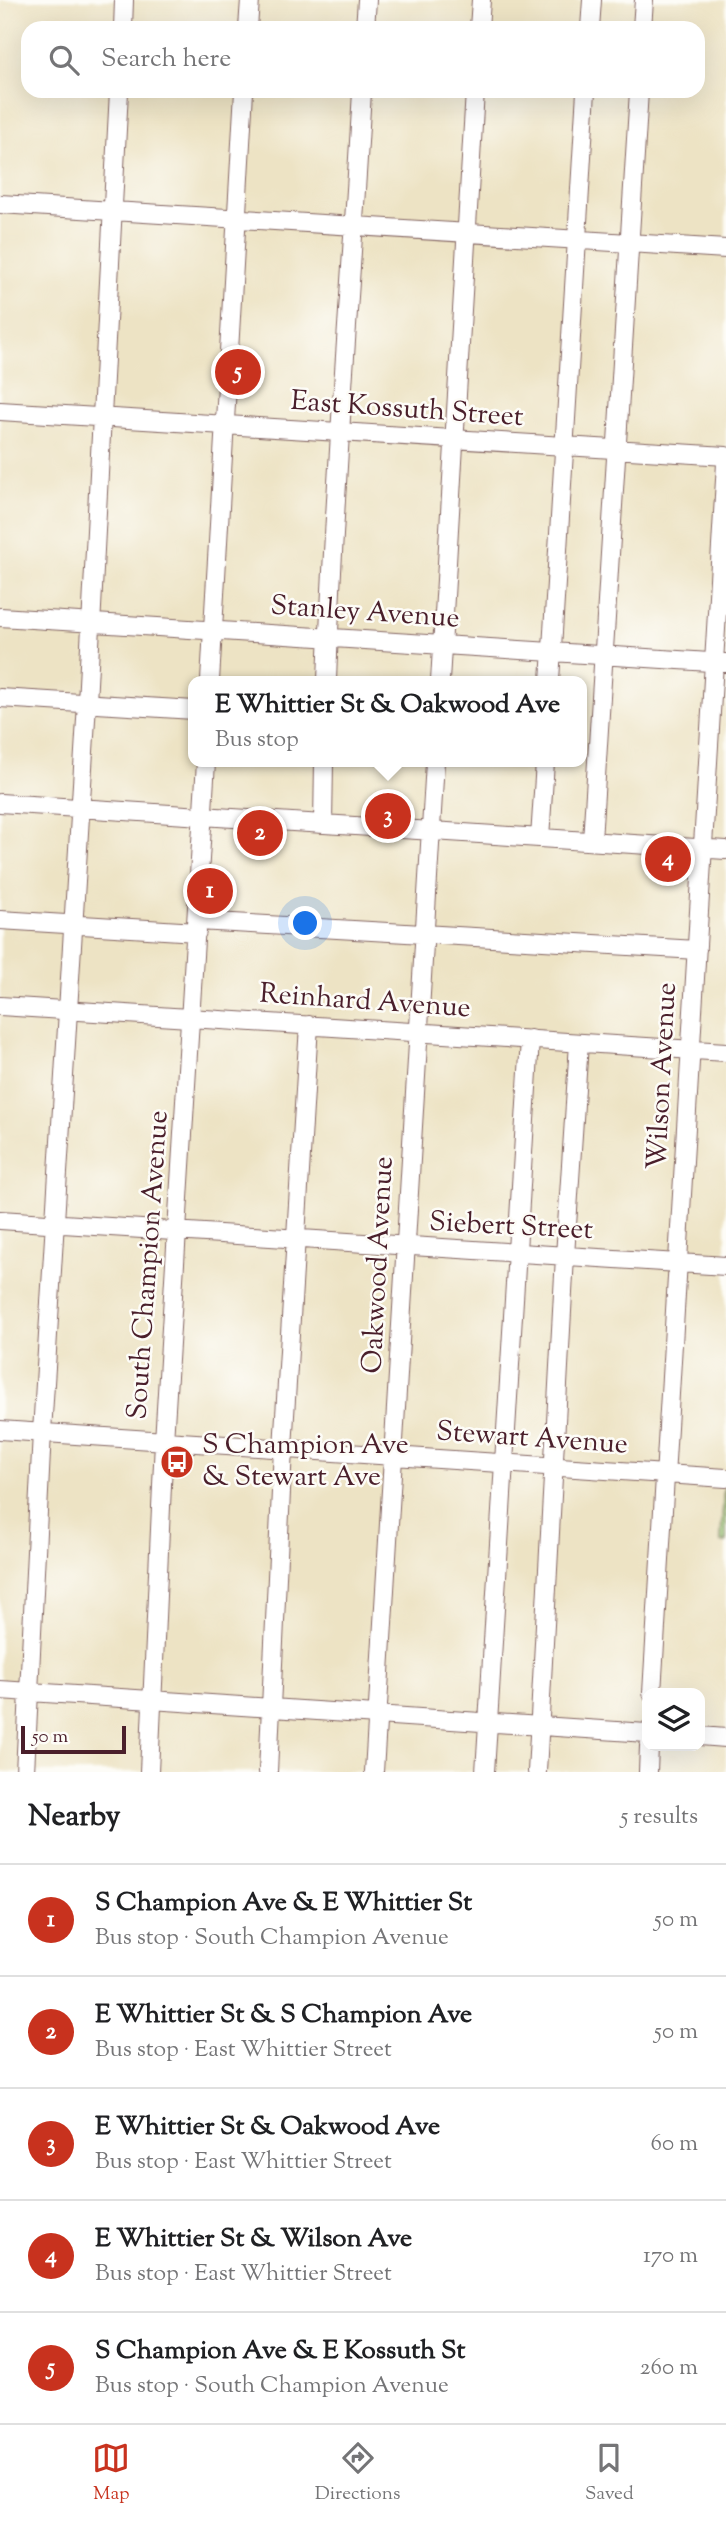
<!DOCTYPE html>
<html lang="en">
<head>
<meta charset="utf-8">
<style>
  :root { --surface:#fff; --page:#f2f2f2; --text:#202124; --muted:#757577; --line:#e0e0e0; --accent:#c8321e }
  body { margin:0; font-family:"Sorts Mill Goudy",serif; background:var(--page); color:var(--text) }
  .controls { position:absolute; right:21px; bottom:21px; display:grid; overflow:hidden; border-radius:14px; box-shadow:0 7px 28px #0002 }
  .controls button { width:63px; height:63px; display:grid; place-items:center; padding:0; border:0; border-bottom:2px solid var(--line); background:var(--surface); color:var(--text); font:35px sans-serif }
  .scale { position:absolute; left:21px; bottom:18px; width:105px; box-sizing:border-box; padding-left:7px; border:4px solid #4a1f2b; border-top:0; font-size:19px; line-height:24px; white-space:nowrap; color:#4a1f2b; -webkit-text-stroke:5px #fdfcf7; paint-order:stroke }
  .you { position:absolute; left:306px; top:924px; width:24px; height:24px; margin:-18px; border:5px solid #fff; border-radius:50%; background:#1a73e8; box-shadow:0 0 0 10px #1a73e833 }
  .badge { display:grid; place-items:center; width:46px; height:46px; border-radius:50%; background:var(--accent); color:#fff; font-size:23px; font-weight:700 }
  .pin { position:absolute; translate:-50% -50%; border:4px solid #fff; box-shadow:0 2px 7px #0006 }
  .popup { position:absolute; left:188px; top:676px; width:399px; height:91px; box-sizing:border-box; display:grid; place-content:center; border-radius:14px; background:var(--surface); filter:drop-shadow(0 2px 5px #0005); font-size:23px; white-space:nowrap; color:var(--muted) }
  .popup b { font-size:26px; color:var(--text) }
  .popup::after { content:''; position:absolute; left:50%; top:100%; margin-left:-14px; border:14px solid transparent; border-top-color:var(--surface) }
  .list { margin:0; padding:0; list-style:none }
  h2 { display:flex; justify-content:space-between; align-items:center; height:91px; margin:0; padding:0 28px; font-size:30px }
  h2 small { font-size:23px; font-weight:400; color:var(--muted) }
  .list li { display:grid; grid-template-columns:46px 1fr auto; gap:21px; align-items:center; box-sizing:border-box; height:112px; padding:0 28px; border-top:2px solid var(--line) }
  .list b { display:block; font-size:26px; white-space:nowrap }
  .list p { margin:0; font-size:23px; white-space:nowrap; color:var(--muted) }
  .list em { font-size:23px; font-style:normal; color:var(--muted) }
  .icon { flex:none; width:38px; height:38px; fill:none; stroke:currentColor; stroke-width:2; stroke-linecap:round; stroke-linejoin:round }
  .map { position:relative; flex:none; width:726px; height:1772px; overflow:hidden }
  .search { position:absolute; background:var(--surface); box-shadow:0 7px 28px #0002; left:21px; right:21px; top:21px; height:77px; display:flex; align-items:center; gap:18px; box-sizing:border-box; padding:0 24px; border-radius:21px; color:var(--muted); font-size:26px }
  .sheet { height:651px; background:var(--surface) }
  nav { display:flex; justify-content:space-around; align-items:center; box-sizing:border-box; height:98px; border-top:2px solid var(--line); background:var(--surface); font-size:19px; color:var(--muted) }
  nav a { display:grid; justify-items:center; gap:4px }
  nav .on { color:var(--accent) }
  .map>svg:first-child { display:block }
  .green { fill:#a9d987; stroke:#7a7c59; stroke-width:2 }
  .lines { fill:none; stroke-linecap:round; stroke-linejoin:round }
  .minor-casing { stroke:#836461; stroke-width:20 }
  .minor { stroke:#fff; stroke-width:18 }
  .labels { text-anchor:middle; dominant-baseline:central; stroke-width:5; stroke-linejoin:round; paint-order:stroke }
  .street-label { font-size:28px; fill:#4a1f2b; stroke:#fdfcf7 }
  .poi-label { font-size:28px; fill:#4a1f2b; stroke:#fdfcf7; text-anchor:start }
</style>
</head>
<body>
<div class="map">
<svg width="726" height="1772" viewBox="0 0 726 1772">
  <rect width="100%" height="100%" fill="#fdfcf7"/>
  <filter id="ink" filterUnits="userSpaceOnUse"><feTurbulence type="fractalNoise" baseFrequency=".0143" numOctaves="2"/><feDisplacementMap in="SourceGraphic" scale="14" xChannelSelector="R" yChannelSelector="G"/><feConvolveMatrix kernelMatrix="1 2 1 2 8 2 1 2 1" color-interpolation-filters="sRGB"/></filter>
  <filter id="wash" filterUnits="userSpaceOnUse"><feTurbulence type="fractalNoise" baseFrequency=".00686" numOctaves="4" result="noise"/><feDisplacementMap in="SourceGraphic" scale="28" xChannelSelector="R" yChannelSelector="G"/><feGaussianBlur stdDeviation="1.57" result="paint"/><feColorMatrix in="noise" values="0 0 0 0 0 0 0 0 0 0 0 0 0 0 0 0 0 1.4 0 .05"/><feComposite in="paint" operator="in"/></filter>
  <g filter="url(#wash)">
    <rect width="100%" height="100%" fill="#ede3c4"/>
    <path class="green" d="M724 1485H726V1543L721 1542Z"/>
  </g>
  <g filter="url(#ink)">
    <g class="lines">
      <defs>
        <path id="minor" d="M123 28 124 0
          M248 28 250 0
          M365 28 367 0
          M479 28 481 0
          M590 28 592 0
          M642 28 644 0
          M0 204 726 249
          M0 411 726 456
          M0 617 726 663
          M210 681 244 91
          M327 681C334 484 351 288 362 91
          M440 681 475 91
          M550 681 586 91
          M0 698 194 710
          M0 803 726 850
          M323 824 324 762
          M540 838 545 762
          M592 841 639 91
          M0 920 197 932
          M198 921 697 950
          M0 1006 726 1052
          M0 1220 726 1266
          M0 1430 726 1478
          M0 1690 647 1733
          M652 1693 726 463
          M700 1736 726 1738
          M25 1772 42 1432 87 703 119 91
          M149 1772 164 1441 206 762
          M268 1772 283 1448 309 1025
          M374 1772 435 762
          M485 1772 530 1039
          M537 1772 565 1256 579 1043
          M648 1772 649 1746"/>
      </defs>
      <use href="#minor" class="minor-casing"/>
      <use href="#minor" class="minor"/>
    </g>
  </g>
  <defs>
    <symbol id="bus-disc" viewBox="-11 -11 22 22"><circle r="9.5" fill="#c8321e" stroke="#fdfcf7"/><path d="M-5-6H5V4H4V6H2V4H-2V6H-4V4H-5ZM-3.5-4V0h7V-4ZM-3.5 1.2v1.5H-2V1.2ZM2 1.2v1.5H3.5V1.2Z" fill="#fff"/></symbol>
  </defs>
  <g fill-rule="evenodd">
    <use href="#bus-disc" x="158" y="1443" width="38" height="38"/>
  </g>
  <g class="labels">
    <g class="street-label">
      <text transform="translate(407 410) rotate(4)">East Kossuth Street</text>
      <text transform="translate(365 613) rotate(4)">Stanley Avenue</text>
      <text transform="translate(365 1002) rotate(4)">Reinhard Avenue</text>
      <text transform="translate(663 1076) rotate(-87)">Wilson Avenue</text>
      <text transform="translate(511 1227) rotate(3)">Siebert Street</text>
      <text transform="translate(149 1265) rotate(-86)">South Champion Avenue</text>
      <text transform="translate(379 1265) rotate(-87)">Oakwood Avenue</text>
      <text transform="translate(532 1439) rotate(4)">Stewart Avenue</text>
    </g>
    <g class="poi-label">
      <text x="202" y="1446">S Champion Ave<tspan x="202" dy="32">&amp; Stewart Ave</tspan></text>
    </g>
  </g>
</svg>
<div class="controls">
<button><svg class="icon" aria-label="layers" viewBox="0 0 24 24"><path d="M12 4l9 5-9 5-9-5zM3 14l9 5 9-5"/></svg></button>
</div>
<div class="scale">50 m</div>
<div class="you"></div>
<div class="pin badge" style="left:210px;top:891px">1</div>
<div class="pin badge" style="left:260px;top:833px">2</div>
<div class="pin badge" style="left:388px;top:816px">3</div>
<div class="popup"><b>E Whittier St &amp; Oakwood Ave</b>Bus stop</div>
<div class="pin badge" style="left:668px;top:859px">4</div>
<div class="pin badge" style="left:238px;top:372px">5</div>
<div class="search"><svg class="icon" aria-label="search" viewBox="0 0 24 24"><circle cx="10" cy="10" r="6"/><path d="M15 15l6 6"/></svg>Search here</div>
</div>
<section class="sheet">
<h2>Nearby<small>5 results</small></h2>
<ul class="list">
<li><span class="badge">1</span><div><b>S Champion Ave &amp; E Whittier St</b><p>Bus stop · South Champion Avenue</p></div><em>50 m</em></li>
<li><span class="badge">2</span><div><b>E Whittier St &amp; S Champion Ave</b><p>Bus stop · East Whittier Street</p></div><em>50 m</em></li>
<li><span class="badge">3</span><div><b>E Whittier St &amp; Oakwood Ave</b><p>Bus stop · East Whittier Street</p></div><em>60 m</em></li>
<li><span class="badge">4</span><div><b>E Whittier St &amp; Wilson Ave</b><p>Bus stop · East Whittier Street</p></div><em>170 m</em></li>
<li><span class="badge">5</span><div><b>S Champion Ave &amp; E Kossuth St</b><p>Bus stop · South Champion Avenue</p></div><em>260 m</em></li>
</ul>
</section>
<nav>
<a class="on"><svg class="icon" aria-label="map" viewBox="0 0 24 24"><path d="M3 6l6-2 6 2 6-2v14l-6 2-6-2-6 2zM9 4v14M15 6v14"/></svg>Map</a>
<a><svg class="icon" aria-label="directions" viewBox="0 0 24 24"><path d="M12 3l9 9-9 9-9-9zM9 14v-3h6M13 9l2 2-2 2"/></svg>Directions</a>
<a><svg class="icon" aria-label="saved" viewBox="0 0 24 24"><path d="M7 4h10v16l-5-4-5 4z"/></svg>Saved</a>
</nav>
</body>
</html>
